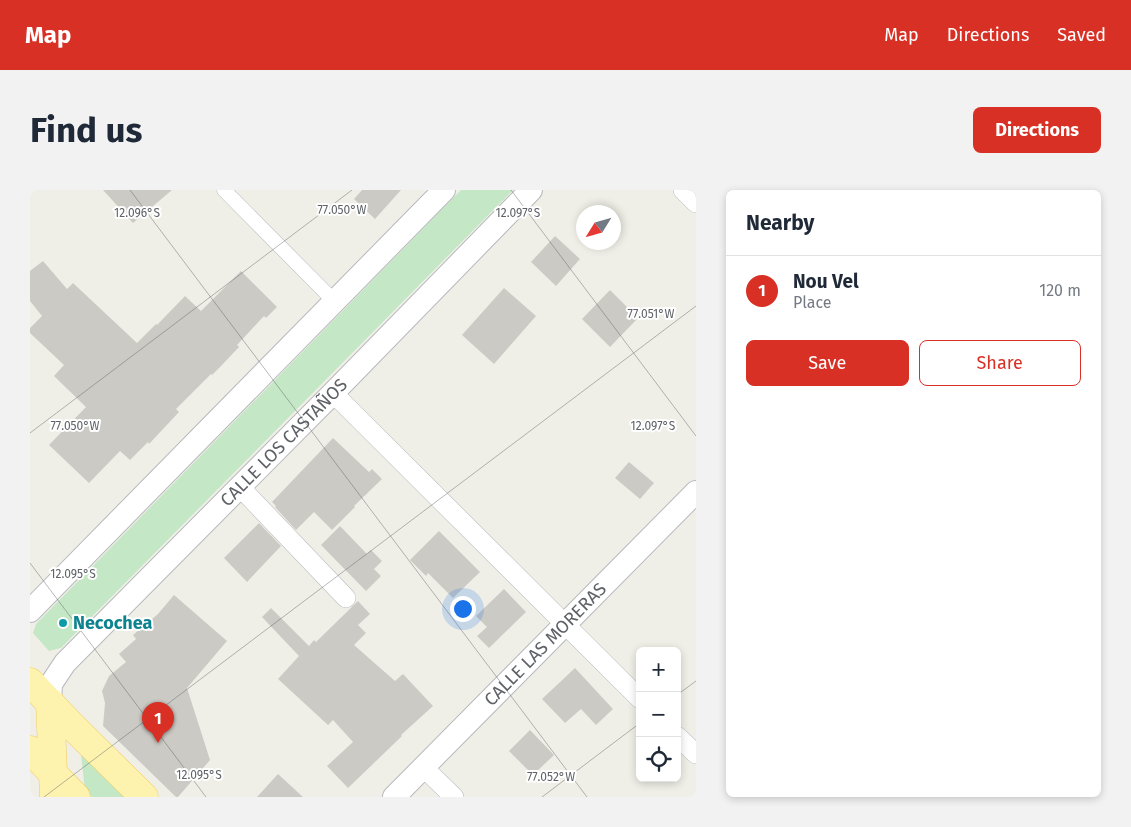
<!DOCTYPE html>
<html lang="en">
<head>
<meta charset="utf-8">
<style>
  :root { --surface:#fff; --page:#f2f2f3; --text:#1f2937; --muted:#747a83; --line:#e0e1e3; --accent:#d93025 }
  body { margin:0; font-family:"Fira Sans",sans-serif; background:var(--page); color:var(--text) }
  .controls { position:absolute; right:15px; bottom:15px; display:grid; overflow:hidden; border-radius:8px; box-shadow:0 2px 8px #0003 }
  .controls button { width:45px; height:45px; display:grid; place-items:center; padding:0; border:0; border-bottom:1px solid var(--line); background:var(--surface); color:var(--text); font:25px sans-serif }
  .compass { position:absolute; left:546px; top:15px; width:45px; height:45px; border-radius:50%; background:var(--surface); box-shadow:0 2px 8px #0003; rotate:233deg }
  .you { position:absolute; left:432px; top:418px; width:18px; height:18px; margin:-12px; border:4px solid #fff; border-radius:50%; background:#1a73e8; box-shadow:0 0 0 8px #1a73e833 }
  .badge { display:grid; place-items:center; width:32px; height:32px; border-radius:50%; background:var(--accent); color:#fff; font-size:16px; font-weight:700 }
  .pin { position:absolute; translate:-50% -41px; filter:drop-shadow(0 1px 2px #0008) }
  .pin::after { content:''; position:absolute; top:26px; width:18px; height:15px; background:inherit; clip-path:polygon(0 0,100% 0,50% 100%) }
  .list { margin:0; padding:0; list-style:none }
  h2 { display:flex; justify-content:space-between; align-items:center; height:65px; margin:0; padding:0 20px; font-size:21px }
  h2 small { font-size:16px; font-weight:400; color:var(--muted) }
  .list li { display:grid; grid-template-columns:32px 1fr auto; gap:15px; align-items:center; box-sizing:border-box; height:70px; padding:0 20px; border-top:1px solid var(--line) }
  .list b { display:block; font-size:19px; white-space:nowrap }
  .list p { margin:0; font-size:16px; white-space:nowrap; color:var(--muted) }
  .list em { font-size:16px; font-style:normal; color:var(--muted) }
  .actions { display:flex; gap:10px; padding:15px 20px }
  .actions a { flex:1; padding:11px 0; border:1px solid var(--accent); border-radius:8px; text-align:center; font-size:18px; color:var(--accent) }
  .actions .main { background:var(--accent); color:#fff }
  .icon { flex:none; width:28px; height:28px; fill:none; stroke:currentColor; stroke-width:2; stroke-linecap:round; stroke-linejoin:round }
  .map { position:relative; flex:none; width:666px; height:607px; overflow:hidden; border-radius:8px }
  header { display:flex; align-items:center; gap:30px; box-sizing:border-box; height:70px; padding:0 25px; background:var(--accent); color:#fff }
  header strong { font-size:24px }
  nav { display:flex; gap:28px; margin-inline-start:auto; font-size:18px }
  .intro { display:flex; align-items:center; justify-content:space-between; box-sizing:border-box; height:120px; padding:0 30px }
  h1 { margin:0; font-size:35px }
  .button { padding:12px 22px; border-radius:8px; background:var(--accent); color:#fff; font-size:18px; font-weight:700 }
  main { display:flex; gap:30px; padding:0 30px }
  aside { flex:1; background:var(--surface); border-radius:8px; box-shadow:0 2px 8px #0003 }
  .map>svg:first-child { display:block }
  .green { fill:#c4e7c5 }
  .building { fill:#cccac4 }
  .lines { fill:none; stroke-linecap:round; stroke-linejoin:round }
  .pedestrian-casing { stroke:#b7b9bd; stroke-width:15 }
  .minor-casing { stroke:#b7b9bd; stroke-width:20 }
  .tertiary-casing { stroke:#b7b9bd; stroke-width:24 }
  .primary-casing { stroke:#f1cb60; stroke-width:29 }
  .pedestrian { stroke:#fff; stroke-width:14 }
  .minor { stroke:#fff; stroke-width:19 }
  .tertiary { stroke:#fff; stroke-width:22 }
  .primary { stroke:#fef3ae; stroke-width:28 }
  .ticks { fill:none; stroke:#5e6267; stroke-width:1; stroke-opacity:0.45 }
  .culture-dot { fill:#0f9aa8; stroke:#fff; stroke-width:2 }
  .labels { text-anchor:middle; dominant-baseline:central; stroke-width:4; stroke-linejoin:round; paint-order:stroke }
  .street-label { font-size:18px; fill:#5e6267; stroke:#fff }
  .culture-label { font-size:18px; font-weight:bold; fill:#0d838f; stroke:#fff; text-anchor:start }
  .ticks-label { font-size:12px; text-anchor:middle; fill:#5e6267; stroke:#fff; stroke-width:4; stroke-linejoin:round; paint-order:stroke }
</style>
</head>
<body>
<header>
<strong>Map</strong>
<nav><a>Map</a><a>Directions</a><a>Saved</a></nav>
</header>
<div class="intro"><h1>Find us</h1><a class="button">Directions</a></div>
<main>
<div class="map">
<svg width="666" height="607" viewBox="0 0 666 607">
  <rect width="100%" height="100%" fill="#f0efe7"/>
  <path class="green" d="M431 0H483L31 458 19 461 3 443 6 434Z
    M51 564 96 607H62L55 601Z"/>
  <path class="building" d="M73 0H142L103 33Z
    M332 0H371L345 29 324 9Z
    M525 46 550 69 526 96 501 72Z
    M13 71 37 99 43 93 107 153 126 134 127 135 155 106 171 121 211 81 247 117 236 128 234 126 207 155 209 157 192 175 182 185 181 184 146 219 149 222 119 254 118 252 100 270 90 261 59 293 19 255 56 217 24 186 34 175 0 143V138L12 126 0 111V81Z
    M474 98 506 126 464 174 432 145Z
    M580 100 608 128 580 157 552 129Z
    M303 248 339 282 342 279 352 289 324 316 325 317 302 340 284 322 266 340 245 317 246 316 242 312Z
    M599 272 624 293 610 309 585 288Z
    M229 333 251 356 217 392 194 368Z
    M310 336 337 364 341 360 352 371 344 379 351 386 336 401 291 355Z
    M409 341 450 382 423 408 398 383 396 386 380 370Z
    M474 399 496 422 459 458 447 446 457 437 446 426Z
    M144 405 197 451 157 498 180 570 148 607H146L73 536 75 513 72 501 79 486 96 472 89 464 106 449 103 445 128 424Z
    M328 411 340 424 328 435 336 443 324 455 365 491 373 484 403 516 371 545 372 546 318 598 297 576 323 552 303 530 298 535 248 489 269 466 232 427 241 418 279 456 284 450 286 452Z
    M545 478 583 519 566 535 551 519 535 533 512 509Z
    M500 540 524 565 503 585 479 561Z
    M248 584 273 607H227Z"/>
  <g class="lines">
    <defs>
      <path id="pedestrian" d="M194 0 304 111"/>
      <path id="minor" d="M653 0 666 13
        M303 203 610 509
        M210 297 316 408
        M647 546 666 564
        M394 578 424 607"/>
      <g id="tertiary">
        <path d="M0 421 414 0"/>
        <path id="s1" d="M20 512 21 494 35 473 303 203 501 0"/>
        <path id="s2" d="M364 607 666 302"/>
      </g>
      <path id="primary" d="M0 492 41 535 114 607
        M20 512 24 607
        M0 560 46 607"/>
    </defs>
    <use href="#pedestrian" class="pedestrian-casing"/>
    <use href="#minor" class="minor-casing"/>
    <use href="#tertiary" class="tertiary-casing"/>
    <use href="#primary" class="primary-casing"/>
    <use href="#pedestrian" class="pedestrian"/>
    <use href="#minor" class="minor"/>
    <use href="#tertiary" class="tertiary"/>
    <use href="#primary" class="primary"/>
  </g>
  <path class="ticks" d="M100 0 557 607M481 0 666 246M0 243 322 0M0 373 176 607M647 505 666 491M14 607 666 116M512 607 610 533"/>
  <circle class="culture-dot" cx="33" cy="433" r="5"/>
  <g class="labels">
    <g class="street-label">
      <text stroke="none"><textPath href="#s1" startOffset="354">CALLE LOS CASTAÑOS</textPath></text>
      <text stroke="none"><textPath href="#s2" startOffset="215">CALLE LAS MORERAS</textPath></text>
    </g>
    <g class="culture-label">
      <text x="43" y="433">Necochea</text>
    </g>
  </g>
  <g class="ticks-label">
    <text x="312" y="24">77.050°W</text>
    <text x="107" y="27">12.096°S</text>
    <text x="488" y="27">12.097°S</text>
    <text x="621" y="128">77.051°W</text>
    <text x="45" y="240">77.050°W</text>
    <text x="623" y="240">12.097°S</text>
    <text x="43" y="388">12.095°S</text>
    <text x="169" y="589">12.095°S</text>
    <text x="521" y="591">77.052°W</text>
  </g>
</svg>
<div class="controls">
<button>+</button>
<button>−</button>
<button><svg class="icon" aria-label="locate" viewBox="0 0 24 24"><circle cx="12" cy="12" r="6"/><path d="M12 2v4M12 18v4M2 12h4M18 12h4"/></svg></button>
</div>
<svg class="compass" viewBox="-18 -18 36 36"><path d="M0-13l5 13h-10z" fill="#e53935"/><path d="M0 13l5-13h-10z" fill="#747a83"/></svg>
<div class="you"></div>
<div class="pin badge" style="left:128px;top:553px">1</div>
</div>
<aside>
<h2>Nearby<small></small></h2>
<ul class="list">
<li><span class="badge">1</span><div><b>Nou Vel</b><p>Place</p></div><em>120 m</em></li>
</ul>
<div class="actions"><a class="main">Save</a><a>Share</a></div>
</aside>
</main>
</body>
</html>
